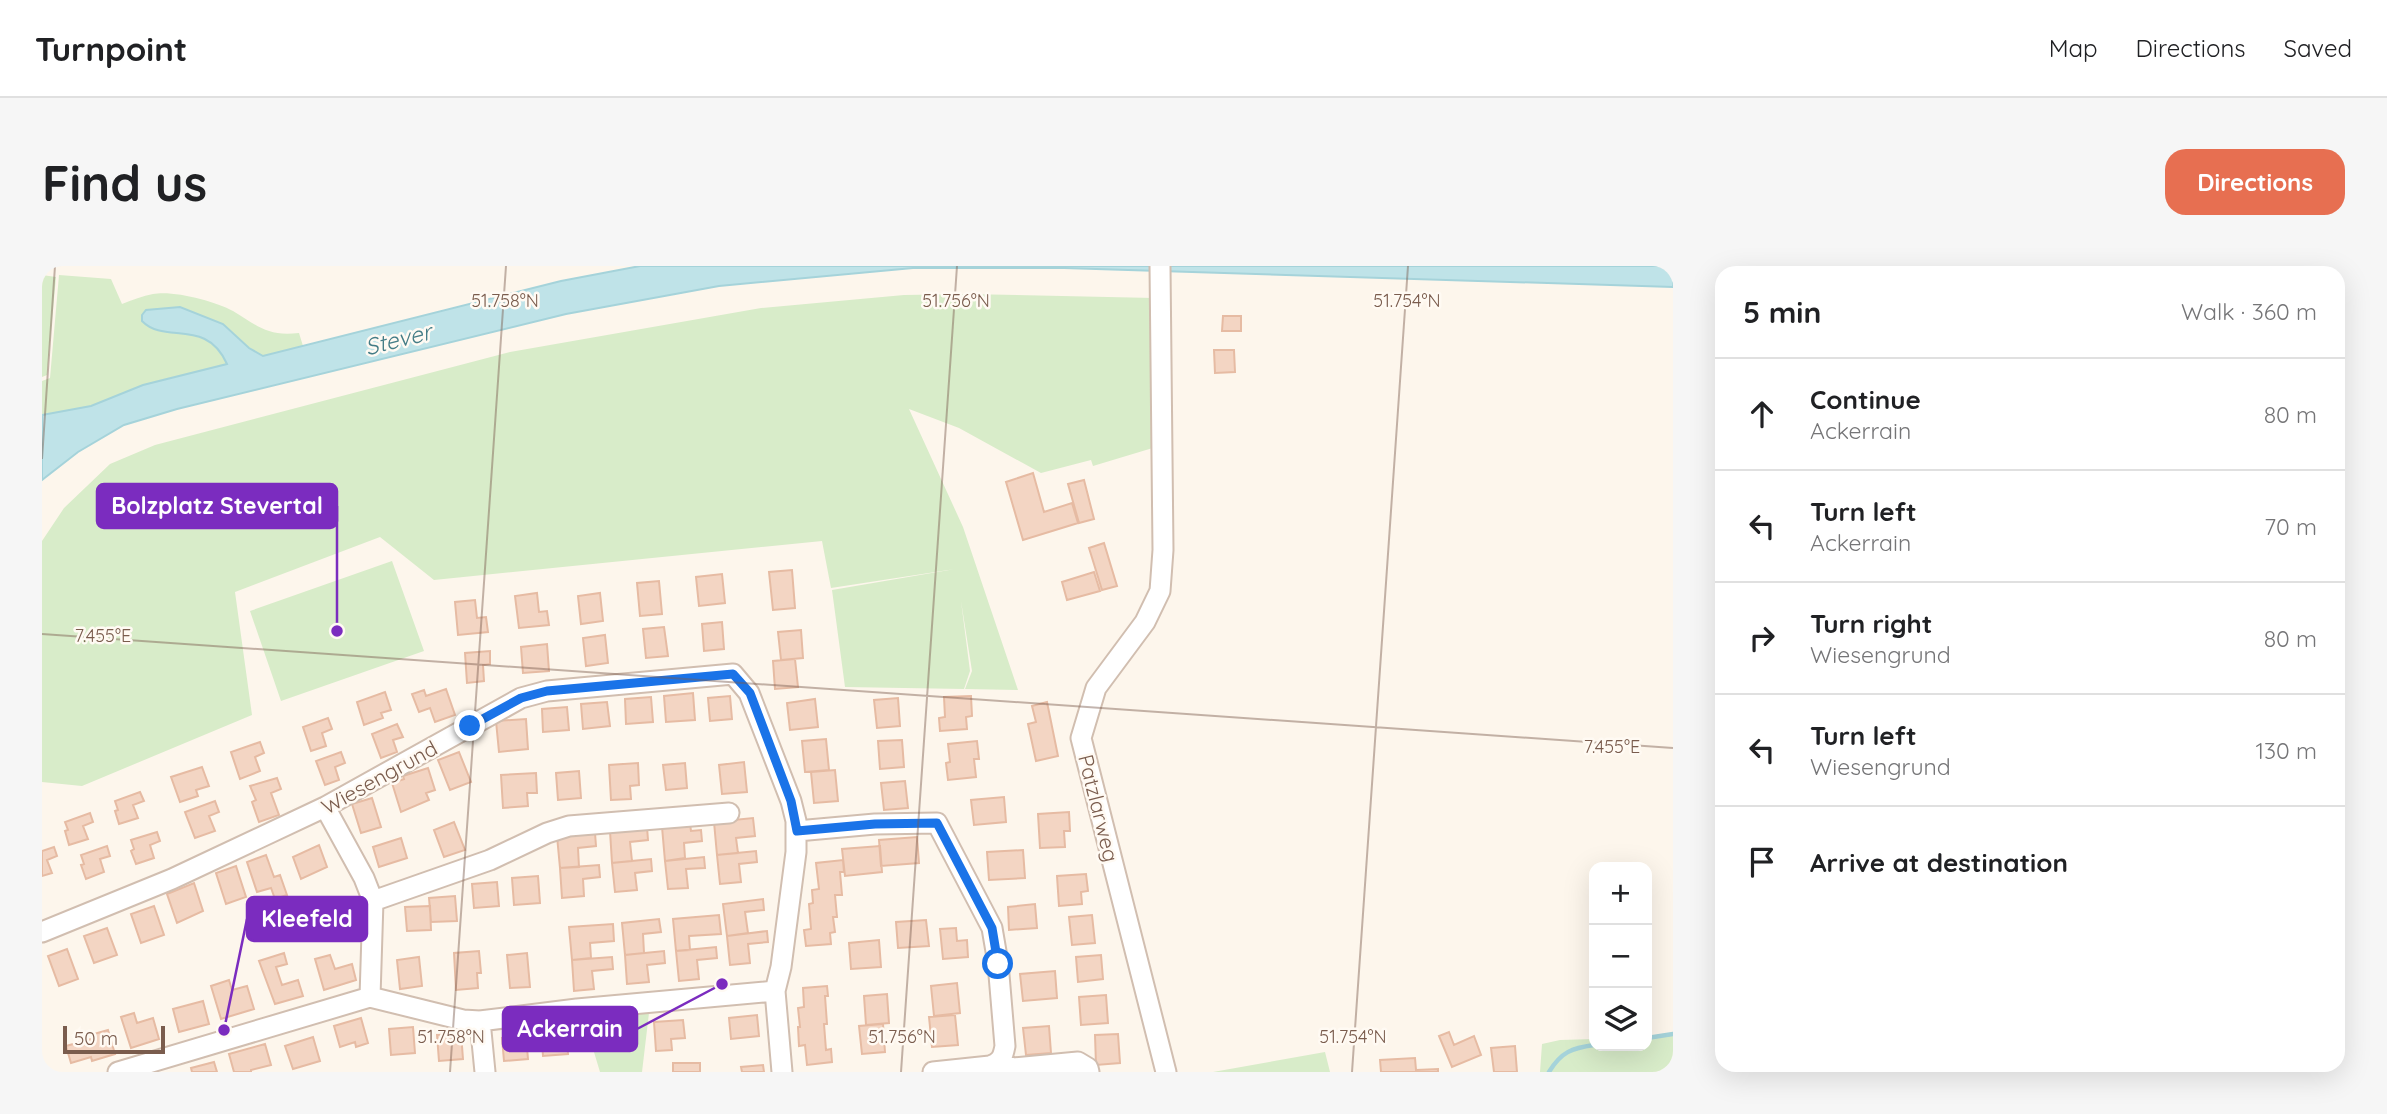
<!DOCTYPE html>
<html lang="en">
<head>
<meta charset="utf-8">
<style>
  :root { --surface:#fff; --page:#f6f6f6; --text:#202124; --muted:#757577; --line:#e0e0e0; --accent:#e76f51 }
  body { margin:0; font-family:Quicksand,sans-serif; background:var(--page); color:var(--text) }
  .controls { position:absolute; right:21px; bottom:21px; display:grid; overflow:hidden; border-radius:14px; box-shadow:0 7px 28px #0002 }
  .controls button { width:63px; height:63px; display:grid; place-items:center; padding:0; border:0; border-bottom:2px solid var(--line); background:var(--surface); color:var(--text); font:35px sans-serif }
  .scale { position:absolute; left:21px; bottom:18px; width:102px; box-sizing:border-box; padding-left:7px; border:4px solid #7a5c4d; border-top:0; font-size:19px; line-height:24px; white-space:nowrap; color:#7a5c4d; -webkit-text-stroke:5px #fffaf3; paint-order:stroke }
  .stop { position:absolute; width:21px; height:21px; margin:-16px; border:5px solid #1a73e8; border-radius:50%; background:#fff }
  .stop.end { background:#1a73e8; border-color:#fff; box-shadow:0 2px 7px #0008 }
  .list { margin:0; padding:0; list-style:none }
  h2 { display:flex; justify-content:space-between; align-items:center; height:91px; margin:0; padding:0 28px; font-size:30px }
  h2 small { font-size:23px; font-weight:400; color:var(--muted) }
  .list li { display:grid; grid-template-columns:46px 1fr auto; gap:21px; align-items:center; box-sizing:border-box; height:112px; padding:0 28px; border-top:2px solid var(--line) }
  .list b { display:block; font-size:26px; white-space:nowrap }
  .list p { margin:0; font-size:23px; white-space:nowrap; color:var(--muted) }
  .list em { font-size:23px; font-style:normal; color:var(--muted) }
  .icon { flex:none; width:38px; height:38px; fill:none; stroke:currentColor; stroke-width:2; stroke-linecap:round; stroke-linejoin:round }
  .map { position:relative; flex:none; width:1631px; height:806px; overflow:hidden; border-radius:21px }
  header { display:flex; align-items:center; gap:42px; box-sizing:border-box; height:98px; padding:0 35px; background:var(--surface); border-bottom:2px solid var(--line) }
  header strong { font-size:33px }
  nav { display:flex; gap:38px; margin-inline-start:auto; font-size:24px }
  .intro { display:flex; align-items:center; justify-content:space-between; box-sizing:border-box; height:168px; padding:0 42px }
  h1 { margin:0; font-size:49px }
  .button { padding:18px 32px; border-radius:21px; background:var(--accent); color:#fff; font-size:24px; font-weight:700 }
  main { display:flex; gap:42px; padding:0 42px }
  aside { flex:1; background:var(--surface); border-radius:21px; box-shadow:0 7px 28px #0002 }
  .map>svg:first-child { display:block }
  .green { fill:#d8ecc9 }
  .water { fill:#bfe3e8; stroke:#a5d3da; stroke-width:2 }
  .lines { fill:none; stroke-linecap:round; stroke-linejoin:round }
  .stream { stroke:#a5d3da; stroke-width:4.5 }
  .building { fill:#f3d5c3; stroke:#e6bba3; stroke-width:2 }
  .minor-casing { stroke:#d1beb0; stroke-width:23 }
  .minor { stroke:#fff; stroke-width:19 }
  .route { stroke:#1a73e8; stroke-width:9 }
  .ticks { fill:none; stroke:#7a5c4d; stroke-width:2; stroke-opacity:0.45 }
  .labels { text-anchor:middle; dominant-baseline:central; stroke-width:5; stroke-linejoin:round; paint-order:stroke }
  .street-label { font-size:21px; fill:#7a5c4d; stroke:#fffaf3 }
  .water-label { font-size:23px; font-style:italic; fill:#437c86; stroke:#fffaf3 }
  .ticks-label { font-size:18px; text-anchor:middle; fill:#7a5c4d; stroke:#fffaf3; stroke-width:5; stroke-linejoin:round; paint-order:stroke }
  .leader { fill:none; stroke:#7b2cbf; stroke-width:2.5 }
  .callout-dot { fill:#7b2cbf; stroke:#fffaf3; stroke-width:2.5 }
  .callout { fill:#7b2cbf; stroke:#7b2cbf; stroke-width:2.5 }
  .callout-label { font-size:23px; text-anchor:middle; font-weight:bold; fill:#fff }
</style>
</head>
<body>
<header>
<strong>Turnpoint</strong>
<nav><a>Map</a><a>Directions</a><a>Saved</a></nav>
</header>
<div class="intro"><h1>Find us</h1><a class="button">Directions</a></div>
<main>
<div class="map">
<svg width="1631" height="806" viewBox="0 0 1631 806">
  <rect width="100%" height="100%" fill="#fdf6ec"/>
  <path class="green" d="M0 9 14 11 5 109 0 111Z
    M17 9 69 13 80 38C90 34 101 30 111 28 131 24 173 35 191 45 216 60 226 71 257 67L261 80 221 90 207 82 180 58 138 41 116 65C146 65 172 69 186 98L101 119 49 140 0 149V115L8 112Z
    M923 28 1112 32 1114 181 1051 200 1049 194 999 207 917 162 867 143 921 261 976 424 923 423 930 405 919 335 928 405 922 423 803 421 790 324 913 303 789 322 780 275 392 314 338 271 193 326 210 449 40 520 0 516V275L22 242 68 198 113 179 468 86 719 42 862 29Z
    M350 295 382 385 239 435 208 345Z
    M607 747 600 806H558L542 753Z
    M1631 769V806H1498L1500 778 1518 774 1552 773V780H1605V771Z
    M1283 786 1288 806H1171Z"/>
  <path class="water" d="M598 0H1631V21L1022 2H871L677 20 524 48 135 143 82 159 36 186 0 214V149L49 140 101 119 185 98C164 51 123 79 100 55V49L104 44 138 41 181 58 207 82 221 90 519 15Z"/>
  <g class="lines">
    <path class="stream" d="M1605 772 1631 768
      M1507 806C1519 786 1530 782 1552 779"/>
  </g>
  <path class="building" d="M1181 50H1199V65H1180Z
    M1172 84H1192L1193 106 1173 107Z
    M991 207 1002 246 1030 237 1036 257 981 274 964 216Z
    M1042 214 1052 253 1037 257 1026 218Z
    M1062 277 1075 320 1060 324 1047 282Z
    M750 304 753 342 731 344 727 306Z
    M1052 306 1058 325 1025 334 1020 316Z
    M680 308 683 337 657 340 654 311Z
    M617 315 620 348 598 350 595 317Z
    M495 327 497 346 505 345 507 359 477 362 473 330Z
    M558 327 561 355 539 358 536 330Z
    M433 334 435 352 444 351 446 366 416 369 413 336Z
    M680 356 682 383 662 385 660 358Z
    M622 361 626 390 604 392 601 363Z
    M759 364 761 392 739 394 736 366Z
    M563 369 566 397 544 400 541 372Z
    M505 378 507 405 481 407 479 381Z
    M448 385V398L441 399 442 415 425 417 423 387Z
    M753 393 756 421 733 423 731 395Z
    M404 423 413 449 393 456 388 442 377 446 370 428 382 424 384 430Z
    M343 426 349 444 339 447 341 452 322 459 315 436Z
    M651 427 653 454 624 456 622 430Z
    M688 430 690 453 668 455 666 432Z
    M929 430 930 450 924 451 925 463 898 465 897 452 903 451 902 431Z
    M609 431 611 456 584 458 583 433Z
    M856 432 858 460 835 462 832 434Z
    M773 433 776 461 748 464 745 437Z
    M565 436 568 460 541 463 539 438Z
    M1005 436 1016 490 994 495 986 458 994 456 990 440Z
    M525 441 527 464 501 466 500 443Z
    M286 452 290 463 280 467 284 480 269 485 261 461Z
    M484 453 486 483 457 486 454 455Z
    M355 458 361 471 351 474 355 486 339 492 330 468Z
    M784 473 787 504 763 506 760 475Z
    M860 474 862 501 838 503 836 475Z
    M935 475 937 493H932L934 511 906 514 904 497 908 496 906 478Z
    M218 476 222 487 213 491 218 505 198 513 189 486Z
    M299 486 303 497 293 501 297 514 283 519 274 495Z
    M417 486 429 516 408 524 396 494Z
    M702 496 705 526 680 528 677 499Z
    M596 497 597 519 588 520 589 533 569 534 567 499Z
    M643 497 645 522 624 524 621 499Z
    M160 501 167 520 154 524 156 530 138 536 129 511Z
    M386 502 393 524 384 527 387 534 359 546 350 517 362 513 361 510Z
    M793 504 796 535 772 537 769 506Z
    M537 505 539 532 516 534 514 507Z
    M494 507 495 527H485L486 540 461 542 459 509Z
    M235 512 239 523 229 527 237 549 217 556 210 536 214 534 208 520Z
    M863 515 866 542 842 544 839 517Z
    M98 526 102 535 91 539 96 552 77 558 73 545 76 544 73 535Z
    M962 531 964 556 932 559 929 534Z
    M330 532 339 561 319 567 310 538Z
    M173 535 177 546 167 550 173 565 153 572 143 546Z
    M1027 546 1028 565H1022L1023 581 998 582 996 548Z
    M48 547 51 556 41 560 46 573 27 579 23 565 26 564 23 556Z
    M711 552 713 570 694 572 696 587 675 589 672 556Z
    M412 556 423 584 402 591 392 564Z
    M648 558 649 565 659 564 660 575 642 577 643 592 623 595 620 561Z
    M605 561 606 574 588 576 590 595 570 597 568 565Z
    M115 566 118 575 108 579 112 592 94 598 89 585 92 583 89 574Z
    M553 567 554 580 536 582 537 601 518 602 515 570Z
    M875 571 877 597 839 600 837 574Z
    M359 572 365 592 337 601 331 581Z
    M277 579 285 601 259 613 251 591Z
    M65 580 68 590 58 593 62 606 44 613 39 599 42 598 39 589Z
    M838 580 840 606 803 610 800 583Z
    M12 581 15 590 5 594 10 607 0 610V585Z
    M981 584 983 612 947 614 945 586Z
    M714 585 715 596 697 598 699 616 678 618 675 589Z
    M224 589 232 611 238 609 245 629 233 633 229 622 215 626 205 596Z
    M662 591 663 602 644 603 646 622 626 623 623 595Z
    M609 593 610 605 593 607 595 624 573 626 570 597Z
    M801 594 802 606H798L800 629H793L795 651H791L793 666 788 667 789 678 764 680 762 664 769 663 767 638 771 637 770 624 777 623 774 597Z
    M557 599 558 611 541 613 542 630 520 632 518 602Z
    M194 600 204 631 184 638 174 607Z
    M1044 608 1046 625 1039 626 1040 638 1017 640 1015 610Z
    M496 610 498 637 472 639 470 612Z
    M455 616 457 640 432 642 430 618Z
    M152 617 161 645 135 657 125 628Z
    M413 630 415 655 389 656 387 632Z
    M721 633 722 644 703 646 706 667 685 670 681 638Z
    M993 638 995 662 967 664 966 641Z
    M112 640 122 669 99 677 89 648Z
    M388 640 389 664 365 665 363 641Z
    M677 649 679 668 647 670 648 684 634 685 631 653Z
    M1050 649 1053 677 1030 679 1027 651Z
    M617 653 619 666 601 668 602 687 583 689 580 657Z
    M884 654 887 680 856 682 854 656Z
    M571 658 572 675 548 677 549 692 530 694 527 661Z
    M65 662 75 689 52 697 42 670Z
    M914 662 915 675 925 674 926 691 901 693 898 663Z
    M725 665 726 676 706 678 708 697 688 699 685 670Z
    M837 674 839 701 809 703 807 677Z
    M674 681 675 692 655 694 657 713 637 715 634 685Z
    M25 683 36 713 17 720 6 690Z
    M437 685 439 707H435L436 722 414 724 412 687Z
    M622 685 623 697 605 699 607 716 585 718 583 689Z
    M242 687 245 698 234 701 240 719 256 714 261 730 233 738 217 695Z
    M485 687 488 721 468 722 465 689Z
    M288 689 293 703 310 698 314 714 282 724 273 693Z
    M1059 689 1061 713 1036 716 1034 691Z
    M377 691 380 720 358 723 355 694Z
    M570 691 571 703 550 705 552 723 532 725 530 694Z
    M1013 705 1015 732 981 735 978 708Z
    M187 714 190 724 205 720 212 743 179 753 169 720Z
    M915 717 918 747 892 750 889 720Z
    M785 720 786 730H783L785 758H782L784 784 789 783 790 796 765 799 763 779 757 780 756 761H758L756 742 762 741 761 722Z
    M845 728 847 757 824 759 822 730Z
    M1064 729 1066 757 1039 759 1037 731Z
    M161 735 167 758 137 766 131 743Z
    M92 747 95 757 111 752 117 773 89 782 79 751Z
    M715 749 717 770 689 773 687 752Z
    M913 749 916 779 890 781 887 751Z
    M319 752 326 777 314 781 313 776 298 781 292 760Z
    M641 754 643 772 629 773 630 784 614 785 612 756Z
    M841 758 843 786 820 788 817 760Z
    M1007 760 1009 787 984 789 981 762Z
    M371 761 373 787 349 789 347 763Z
    M524 761 526 788 501 790 499 763Z
    M66 764 73 788 50 795 49 791 29 797 24 780 53 772 52 768Z
    M1407 766 1412 779 1432 770 1439 789 1410 801 1397 770Z
    M419 767 421 793 397 795 395 769Z
    M1076 768 1078 797 1054 799 1053 769Z
    M484 770 486 793 462 795 460 772Z
    M271 771 278 795 251 803 243 780Z
    M223 778 229 799 209 804V806H192L187 788Z
    M1473 780 1475 806H1452L1449 782Z
    M1373 792 1374 804 1396 803V806H1339L1338 794Z
    M172 796 175 806H150L149 802Z
    M631 797H658V806H631Z
    M721 799 722 806H700L699 801Z"/>
  <g class="lines">
    <defs>
      <path id="minor" d="M1118 0 1121 284 1118 325 1103 356 1054 422 1039 472 1124 806
        M283 541 322 612 331 635 328 731
        M755 565 833 558 895 557 950 662 956 697 963 780C961 791 959 796 948 800L891 806
        M331 635 448 594 505 567 527 560 687 547
        M0 666 130 613 283 541 479 432 505 425 691 408 707 427 749 535 754 555V586L739 701 733 725 740 806
        M438 755 443 806
        M956 797 971 802 1036 796 1046 802 1047 806
        M76 806 328 731 421 754 438 755 535 743 733 725"/>
    </defs>
    <use href="#minor" class="minor-casing"/>
    <use href="#minor" class="minor"/>
  </g>
  <g class="lines">
    <path class="route" d="M428 460 479 432 505 425 691 408 708 427 749 535 755 565 833 558 895 557 950 662 956 698"/>
  </g>
  <path class="ticks" d="M0 193 13 0M0 368 1631 482M408 806 464 0M859 806 915 0M1310 806 1366 0"/>
  <g class="labels">
    <g class="street-label">
      <text transform="translate(337 511) rotate(-29)">Wiesengrund</text>
      <text transform="translate(1057 542) rotate(76)">Patzlarweg</text>
    </g>
    <g class="water-label">
      <text transform="translate(356 73) rotate(-14)">Stever</text>
    </g>
  </g>
  <g class="ticks-label">
    <text x="463" y="41">51.758°N</text>
    <text x="914" y="41">51.756°N</text>
    <text x="1365" y="41">51.754°N</text>
    <text x="61" y="376">7.455°E</text>
    <text x="1570" y="487">7.455°E</text>
    <text x="409" y="777">51.758°N</text>
    <text x="860" y="777">51.756°N</text>
    <text x="1311" y="777">51.754°N</text>
  </g>
  <path class="leader" d="M295 365L295 240M182 764L205 653M680 718L595 763"/>
  <g class="callout-dot">
    <circle cx="295" cy="365" r="7"/>
    <circle cx="182" cy="764" r="7"/>
    <circle cx="680" cy="718" r="7"/>
  </g>
  <g class="callout">
    <rect x="55" y="218" width="240" height="44" rx="7"/>
    <rect x="205" y="631" width="120" height="44" rx="7"/>
    <rect x="461" y="741" width="134" height="44" rx="7"/>
  </g>
  <g class="callout-label">
    <text x="175" y="248">Bolzplatz Stevertal</text>
    <text x="265" y="661">Kleefeld</text>
    <text x="528" y="771">Ackerrain</text>
  </g>
</svg>
<div class="controls">
<button>+</button>
<button>−</button>
<button><svg class="icon" aria-label="layers" viewBox="0 0 24 24"><path d="M12 4l9 5-9 5-9-5zM3 14l9 5 9-5"/></svg></button>
</div>
<div class="scale">50 m</div>
<div class="stop" style="left:956px;top:698px"></div>
<div class="stop end" style="left:428px;top:460px"></div>
</div>
<aside>
<h2>5 min<small>Walk · 360 m</small></h2>
<ul class="list">
<li><svg class="icon" aria-label="ahead" viewBox="0 0 24 24"><path d="M12 20V5M6 11l6-6 6 6"/></svg><div><b>Continue</b><p>Ackerrain</p></div><em>80 m</em></li>
<li><svg class="icon" aria-label="left" viewBox="0 0 24 24"><path d="M17 20v-9H6M10 6l-5 5 5 5"/></svg><div><b>Turn left</b><p>Ackerrain</p></div><em>70 m</em></li>
<li><svg class="icon" aria-label="right" viewBox="0 0 24 24"><path d="M7 20v-9h11M14 6l5 5-5 5"/></svg><div><b>Turn right</b><p>Wiesengrund</p></div><em>80 m</em></li>
<li><svg class="icon" aria-label="left" viewBox="0 0 24 24"><path d="M17 20v-9H6M10 6l-5 5 5 5"/></svg><div><b>Turn left</b><p>Wiesengrund</p></div><em>130 m</em></li>
<li><svg class="icon" aria-label="arrive" viewBox="0 0 24 24"><path d="M6 21V4h12l-3 4 3 4H6"/></svg><div><b>Arrive at destination</b></div></li>
</ul>
</aside>
</main>
</body>
</html>
